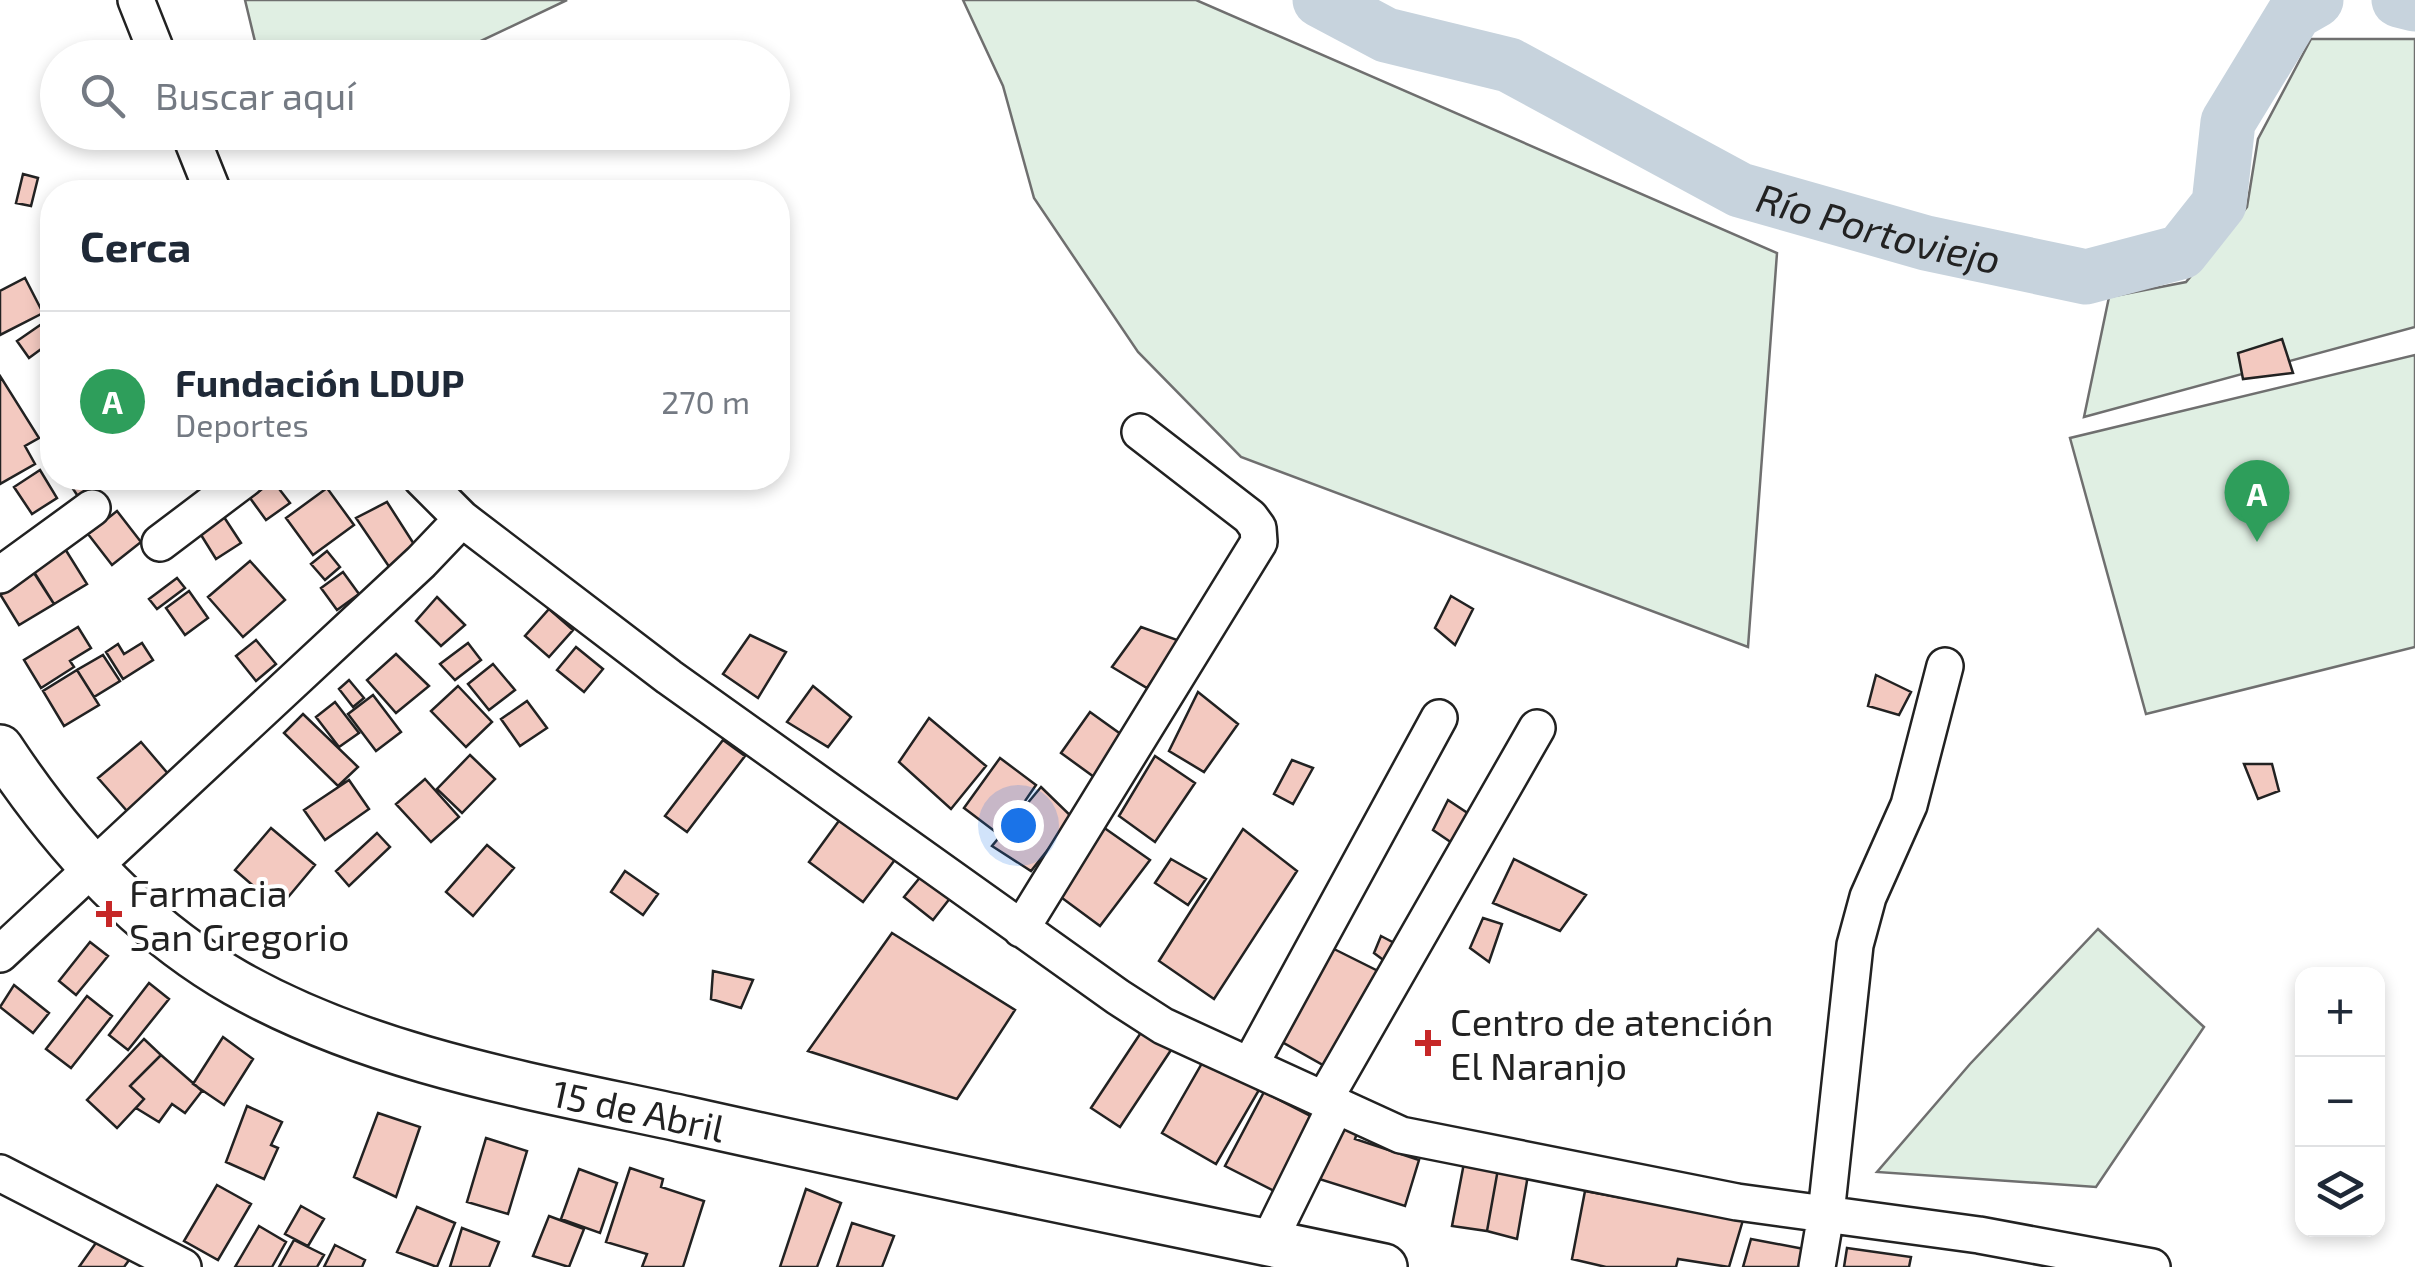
<!DOCTYPE html>
<html lang="es">
<head>
<meta charset="utf-8">
<style>
  :root { --surface:#fff; --page:#f6f6f7; --text:#1f2937; --muted:#747a83; --line:#e0e1e3; --accent:#c62828 }
  body { margin:0; font-family:"Exo 2",sans-serif; background:var(--page); color:var(--text) }
  .controls { position:absolute; right:30px; bottom:30px; display:grid; overflow:hidden; border-radius:20px; box-shadow:0 5px 15px #0003 }
  .controls button { width:90px; height:90px; display:grid; place-items:center; padding:0; border:0; border-bottom:2px solid var(--line); background:var(--surface); color:var(--text); font:50px sans-serif }
  .you { position:absolute; left:1018px; top:825px; width:35px; height:35px; margin:-25px; border:8px solid #fff; border-radius:50%; background:#1a73e8; box-shadow:0 0 0 15px #1a73e833 }
  .badge { display:grid; place-items:center; width:65px; height:65px; border-radius:50%; background:var(--accent); color:#fff; font-size:32px; font-weight:700 }
  .pin { position:absolute; translate:-50% -82px; filter:drop-shadow(0 2px 5px #0008) }
  .pin::after { content:''; position:absolute; top:52px; width:35px; height:30px; background:inherit; clip-path:polygon(0 0,100% 0,50% 100%) }
  .list { margin:0; padding:0; list-style:none }
  h2 { display:flex; justify-content:space-between; align-items:center; height:130px; margin:0; padding:0 40px; font-size:42px }
  h2 small { font-size:32px; font-weight:400; color:var(--muted) }
  .list li { display:grid; grid-template-columns:65px 1fr auto; gap:30px; align-items:center; box-sizing:border-box; height:180px; padding:0 40px; border-top:2px solid var(--line) }
  .list b { display:block; font-size:38px; white-space:nowrap }
  .list p { margin:0; font-size:32px; white-space:nowrap; color:var(--muted) }
  .list em { font-size:32px; font-style:normal; color:var(--muted) }
  .icon { flex:none; width:55px; height:55px; fill:none; stroke:currentColor; stroke-width:2; stroke-linecap:round; stroke-linejoin:round }
  .map { position:relative; flex:none; width:2415px; height:1267px; overflow:hidden }
  .search { position:absolute; background:var(--surface); box-shadow:0 5px 15px #0003; left:40px; top:40px; width:750px; height:110px; display:flex; align-items:center; gap:25px; box-sizing:border-box; padding:0 35px; border-radius:55px; color:var(--muted); font-size:38px }
  .panel { position:absolute; background:var(--surface); box-shadow:0 5px 15px #0003; left:40px; top:180px; width:750px; height:310px; border-radius:40px }
  .map>svg:first-child { display:block }
  .green { fill:#e0efe3; stroke:#6f6f6f; stroke-width:2.5 }
  .lines { fill:none; stroke-linecap:round; stroke-linejoin:round }
  .river { stroke:#c7d3dd; stroke-width:55 }
  .building { fill:#f3c9c0; stroke:#222; stroke-width:2.5 }
  .minor-casing { stroke:#222; stroke-width:40 }
  .major-casing { stroke:#222; stroke-width:50 }
  .minor { stroke:#fff; stroke-width:35 }
  .major { stroke:#fff; stroke-width:45 }
  .poi-dot { fill:#c62828; stroke:#fff; stroke-width:4 }
  .labels { text-anchor:middle; dominant-baseline:central; stroke-width:8; stroke-linejoin:round; paint-order:stroke }
  .poi-label { font-size:38px; fill:#222; stroke:#fff; text-anchor:start }
  .street-label { font-size:38px; fill:#222; stroke:#fff }
  .water-label { font-size:40px; font-style:italic; fill:#222; stroke:#fff }
</style>
</head>
<body>
<div class="map">
<svg width="2415" height="1267" viewBox="0 0 2415 1267">
  <rect width="100%" height="100%" fill="#fff"/>
  <path class="green" d="M245 0H567L447 57 259 58Z
    M963 0H1196L1777 253 1748 647 1241 457 1138 352 1034 198 1003 86Z
    M2311 39H2415V327L2084 417 2109 297 2186 282 2247 207 2258 139Z
    M2415 355V647L2146 714 2070 438Z
    M2098 929 2204 1027 2096 1187 1877 1172 1970 1064Z"/>
  <g class="lines">
    <g class="river">
      <path id="s1" d="M1320 0 1386 35 1509 65 1740 190 1926 243 2086 277 2181 252 2219 204 2228 122 2295 12 2316 0"/>
      <path d="M2399 0 2415 4"/>
    </g>
  </g>
  <path class="building" d="M23 174 38 178 31 206 16 203Z
    M25 278 43 313 0 335V291Z
    M46 321 52 330V341L29 358 17 341Z
    M2282 339 2293 373 2243 379 2238 353Z
    M0 376 39 438 25 446 35 464 0 484Z
    M40 470 57 498 32 514 14 487Z
    M66 478H100L103 482 79 498Z
    M273 481 290 503 266 520 250 498Z
    M327 488 354 525 313 555 286 518Z
    M387 502 419 552 392 571 356 518Z
    M117 511 141 542 112 565 88 534Z
    M222 514 241 543 216 559 198 530Z
    M62 544 87 584 54 604 29 564Z
    M327 551 340 567 325 580 311 564Z
    M250 561 285 600 243 637 208 597Z
    M343 572 359 594 337 610 321 588Z
    M34 573 54 604 19 625 0 594V586L20 574 24 580Z
    M177 578 185 588 157 609 149 599Z
    M189 591 208 618 185 635 166 608Z
    M1451 596 1473 609 1455 645 1435 628Z
    M437 597 465 625 441 646 416 621Z
    M549 609 573 630 549 657 525 636Z
    M78 627 91 648 70 661 74 667 41 688 24 660Z
    M1141 627 1180 641 1147 688 1112 667Z
    M750 635 786 652 758 698 723 674Z
    M256 640 276 664 256 681 236 656Z
    M142 643 153 660 123 679 106 652 118 644 124 654Z
    M468 643 481 660 455 680 440 664Z
    M576 647 603 669 584 692 557 670Z
    M396 654 429 686 396 713 367 680Z
    M103 655 120 681 94 697 77 670Z
    M493 664 515 690 489 710 468 684Z
    M77 670 99 705 64 726 43 691Z
    M1876 675 1911 692 1899 715 1868 706Z
    M349 680 364 698 353 707 339 689Z
    M458 686 492 722 466 747 431 711Z
    M813 686 851 717 828 747 787 722Z
    M1198 692 1238 724 1204 772 1169 751Z
    M373 695 401 732 376 751 348 714Z
    M527 701 547 728 520 746 501 719Z
    M335 702 359 733 339 747 316 717Z
    M1090 712 1122 735 1101 782 1061 753Z
    M303 714 358 767 338 786 284 733Z
    M929 718 986 766 951 809 899 762Z
    M723 740 745 756 687 832 665 816Z
    M141 742 170 776 127 811 98 778Z
    M470 755 495 779 462 813 437 789Z
    M1155 756 1195 783 1155 842 1119 816Z
    M1000 758 1036 785 1001 836 964 808Z
    M1292 760 1313 768 1293 804 1274 794Z
    M2244 764H2272L2279 791 2258 799Z
    M425 779 459 817 431 842 396 804Z
    M349 780 369 809 325 840 304 810Z
    M1041 787 1073 818 1031 871 992 846Z
    M1448 800 1472 816 1455 845 1433 830Z
    M841 818 897 857 863 902 809 862Z
    M1103 827 1150 860 1100 926 1058 895Z
    M271 828 315 865 279 908 235 870Z
    M1243 829 1297 871 1214 999 1159 961Z
    M377 833 390 847 349 886 336 871Z
    M487 845 514 868 473 916 446 892Z
    M1171 859 1206 879 1188 905 1155 883Z
    M1514 859 1586 895 1560 931 1493 903Z
    M625 871 658 894 643 915 611 892Z
    M922 875 951 897 933 920 904 897Z
    M1483 918 1502 924 1489 962 1470 948Z
    M892 933 1015 1010 957 1099 808 1051Z
    M1381 936 1398 945 1386 962 1374 953Z
    M90 942 108 956 76 995 59 981Z
    M1332 948 1380 972 1323 1065 1275 1038Z
    M713 971 753 980 741 1008 711 999Z
    M149 983 169 999 128 1050 109 1035Z
    M14 985 49 1013 33 1033 0 1007Z
    M87 996 112 1016 71 1068 46 1049Z
    M1146 1025 1175 1044 1120 1127 1091 1108Z
    M223 1037 253 1059 224 1105 193 1084Z
    M144 1039 161 1055 130 1086 144 1099 117 1128 87 1100Z
    M161 1055 202 1091 185 1113 172 1104 159 1122 136 1108 144 1099 130 1086Z
    M1205 1058 1259 1090 1216 1164 1162 1133Z
    M1264 1092 1320 1121 1282 1195 1225 1166Z
    M247 1106 282 1122 271 1145 278 1148 264 1179 226 1162Z
    M378 1113 420 1127 396 1197 354 1177Z
    M1333 1125 1357 1133 1355 1139 1419 1160 1405 1206 1316 1178Z
    M486 1138 527 1151 508 1214 467 1202Z
    M1464 1163 1498 1169 1487 1231 1452 1226Z
    M630 1168 663 1179 661 1187 704 1201 683 1267H642L647 1254 606 1242Z
    M579 1169 617 1183 600 1233 561 1219Z
    M1498 1169 1528 1175 1517 1239 1487 1231Z
    M217 1185 251 1204 218 1260 184 1241Z
    M806 1189 841 1203 817 1267H780Z
    M1585 1191 1743 1220 1729 1267 1678 1259 1676 1267H1606L1572 1259Z
    M301 1206 324 1219 308 1246 285 1234Z
    M417 1207 455 1223 437 1267 397 1252Z
    M549 1216 584 1229 569 1267 533 1256Z
    M852 1223 894 1236 882 1267H837Z
    M259 1226 286 1242 272 1267H235Z
    M462 1228 499 1242 489 1267H450Z
    M105 1230 135 1252 124 1267H79Z
    M1751 1239 1804 1249 1799 1267H1743Z
    M294 1240 324 1255 317 1267H279Z
    M335 1245 365 1260 362 1267H324Z
    M1847 1248 1911 1257 1909 1267H1844Z"/>
  <g class="lines">
    <defs>
      <path id="minor" d="M136 0 159 58
        M189 132 213 192
        M421 478 462 519 669 677 1118 997 1163 1026 1401 1135 1737 1202 1979 1235 2152 1267
        M160 543 246 478
        M0 575 92 508
        M1021 929 1259 542 1258 528 1250 517 1140 432
        M0 954 421 562 462 519
        M1250 1065 1439 718
        M1324 1100 1537 728
        M0 1173 183 1267
        M1268 1243 1336 1105
        M1817 1267 1826 1214 1855 945 1868 897 1909 805 1945 666"/>
      <g id="major">
        <path id="s2" d="M0 748C62 842 138 927 236 983 374 1061 536 1087 688 1120 919 1172 1152 1218 1384 1267"/>
      </g>
    </defs>
    <use href="#minor" class="minor-casing"/>
    <use href="#major" class="major-casing"/>
    <use href="#minor" class="minor"/>
    <use href="#major" class="major"/>
  </g>
  <g class="poi-dot">
    <path d="M104 899h10v10h10v10h-10v10h-10v-10h-10v-10h10z"/>
    <path d="M1423 1028h10v10h10v10h-10v10h-10v-10h-10v-10h10z"/>
  </g>
  <g class="labels">
    <g class="poi-label">
      <text x="129" y="892">Farmacia<tspan x="129" dy="44">San Gregorio</tspan></text>
      <text x="1450" y="1021">Centro de atención<tspan x="1450" dy="44">El Naranjo</tspan></text>
    </g>
    <g class="street-label">
      <text stroke="none"><textPath href="#s2" startOffset="760">15 de Abril</textPath></text>
    </g>
    <g class="water-label">
      <text stroke="none"><textPath href="#s1" startOffset="608">Río Portoviejo</textPath></text>
    </g>
  </g>
</svg>
<div class="controls">
<button>+</button>
<button>−</button>
<button><svg class="icon" aria-label="layers" viewBox="0 0 24 24"><path d="M12 4l9 5-9 5-9-5zM3 14l9 5 9-5"/></svg></button>
</div>
<div class="you"></div>
<div class="pin badge" style="left:2257px;top:542px;background:#2e9e5b">A</div>
<div class="search"><svg class="icon" aria-label="search" viewBox="0 0 24 24"><circle cx="10" cy="10" r="6"/><path d="M15 15l6 6"/></svg>Buscar aquí</div>
<section class="panel">
<h2>Cerca<small></small></h2>
<ul class="list">
<li><span class="badge" style="background:#2e9e5b">A</span><div><b>Fundación LDUP</b><p>Deportes</p></div><em>270 m</em></li>
</ul>
</section>
</div>
</body>
</html>
